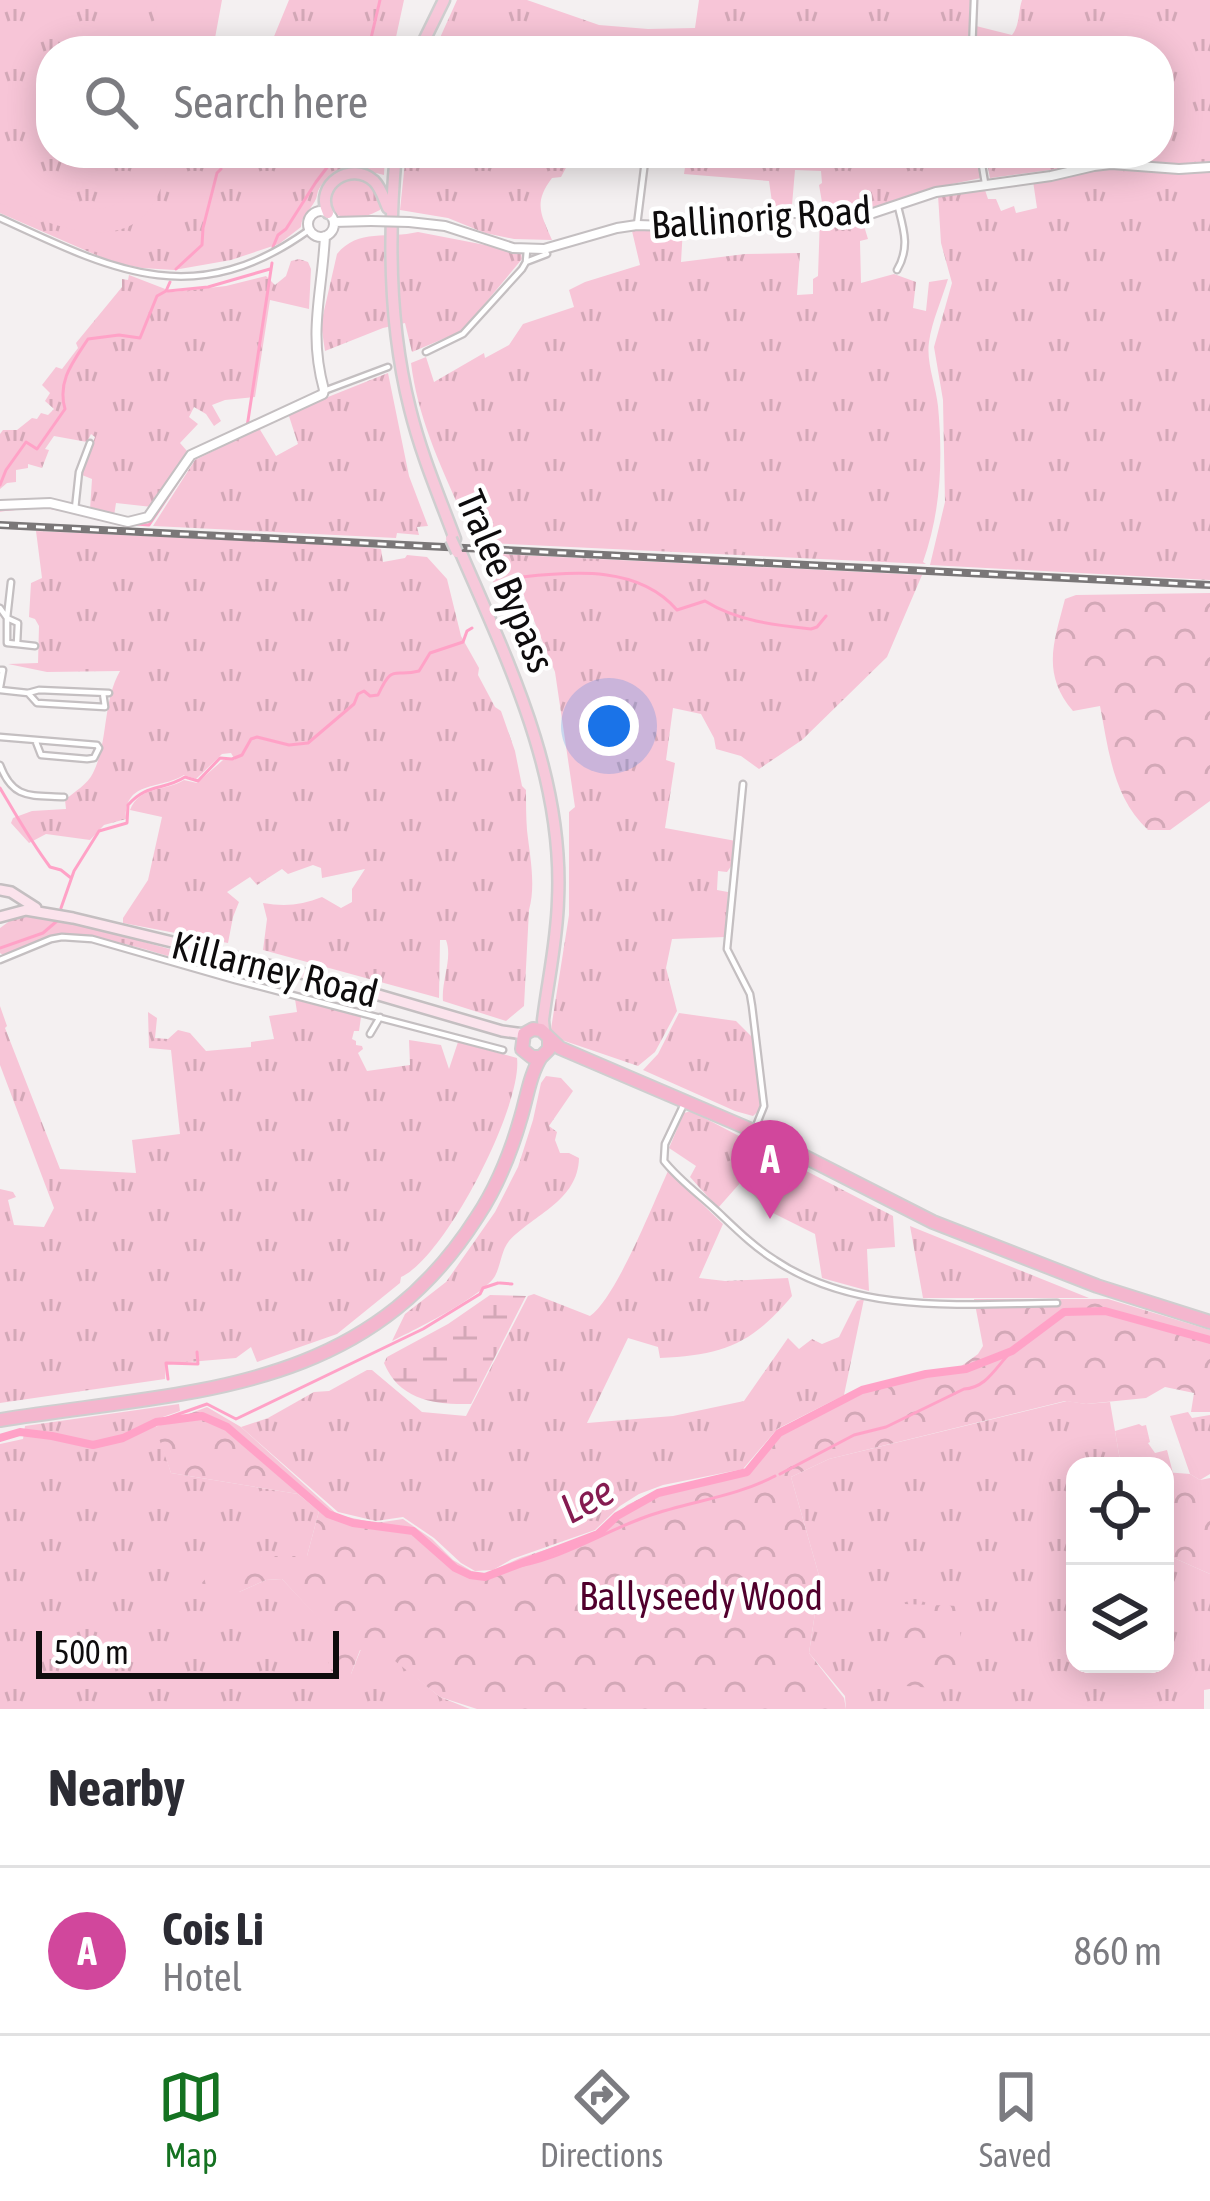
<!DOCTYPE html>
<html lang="en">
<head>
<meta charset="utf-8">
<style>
  :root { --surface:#fff; --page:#f2f2f3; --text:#2b2b33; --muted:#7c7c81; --line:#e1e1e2; --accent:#147221 }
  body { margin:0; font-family:"Asap Condensed",sans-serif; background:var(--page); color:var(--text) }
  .controls { position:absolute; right:36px; bottom:36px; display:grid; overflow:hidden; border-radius:24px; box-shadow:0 6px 30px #0003 }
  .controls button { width:108px; height:108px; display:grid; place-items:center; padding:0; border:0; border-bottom:3px solid var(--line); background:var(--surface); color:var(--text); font:60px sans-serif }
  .scale { position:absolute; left:36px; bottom:30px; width:303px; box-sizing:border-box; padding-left:12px; border:6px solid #0e0c0d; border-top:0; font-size:33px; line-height:42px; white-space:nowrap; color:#0e0c0d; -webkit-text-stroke:9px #fff; paint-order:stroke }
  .you { position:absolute; left:609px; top:726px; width:42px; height:42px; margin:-30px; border:9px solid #fff; border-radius:50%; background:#1a73e8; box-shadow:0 0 0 18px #1a73e833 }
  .badge { display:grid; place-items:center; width:78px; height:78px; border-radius:50%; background:var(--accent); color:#fff; font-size:39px; font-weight:700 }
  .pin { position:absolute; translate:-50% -99px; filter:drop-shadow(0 3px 6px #0008) }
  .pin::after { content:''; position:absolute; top:63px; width:42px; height:36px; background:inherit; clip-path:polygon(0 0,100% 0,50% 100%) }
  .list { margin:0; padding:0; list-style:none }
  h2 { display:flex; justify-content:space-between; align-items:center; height:156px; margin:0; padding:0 48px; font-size:51px }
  h2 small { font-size:39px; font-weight:400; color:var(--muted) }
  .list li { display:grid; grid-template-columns:78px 1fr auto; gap:36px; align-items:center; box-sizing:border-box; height:168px; padding:0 48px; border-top:3px solid var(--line) }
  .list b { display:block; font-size:45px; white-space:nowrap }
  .list p { margin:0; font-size:39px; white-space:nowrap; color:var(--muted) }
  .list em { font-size:39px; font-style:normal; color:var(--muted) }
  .icon { flex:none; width:66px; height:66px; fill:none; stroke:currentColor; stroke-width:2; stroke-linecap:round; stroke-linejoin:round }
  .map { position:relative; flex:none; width:1210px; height:1709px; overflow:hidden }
  .search { position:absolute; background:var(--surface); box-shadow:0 6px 30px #0003; left:36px; right:36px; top:36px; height:132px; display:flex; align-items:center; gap:30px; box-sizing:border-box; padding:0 42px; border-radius:48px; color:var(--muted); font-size:45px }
  .sheet { height:324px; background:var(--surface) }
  nav { display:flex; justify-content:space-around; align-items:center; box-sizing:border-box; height:168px; border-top:3px solid var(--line); background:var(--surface); font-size:33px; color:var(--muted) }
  nav a { display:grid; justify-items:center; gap:6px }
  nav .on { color:var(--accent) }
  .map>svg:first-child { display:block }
  .grass { fill:url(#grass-tufts) }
  .forest { fill:url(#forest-crowns) }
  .wetland { fill:url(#wetland-marsh) }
  .garden { fill:#f7c5d7 }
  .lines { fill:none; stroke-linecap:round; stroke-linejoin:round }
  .stream { stroke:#ffa2c7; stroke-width:3 }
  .river { stroke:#ffa2c7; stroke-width:8 }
  .minor-casing { stroke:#c4bfc1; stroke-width:9 }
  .tertiary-casing { stroke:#c4bfc1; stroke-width:12 }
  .secondary-casing { stroke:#c4bfc1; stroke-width:14 }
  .primary-casing { stroke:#cfcecf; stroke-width:15 }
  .trunk-casing { stroke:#cfcecf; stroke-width:16 }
  .minor { stroke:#fff; stroke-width:4.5 }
  .tertiary { stroke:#fff; stroke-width:8 }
  .secondary { stroke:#fbe3ec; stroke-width:9 }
  .primary { stroke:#f7c8da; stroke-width:10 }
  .trunk { stroke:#f4b6ce; stroke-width:12 }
  .rail-casing { stroke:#7a7778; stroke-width:8 }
  .rail { stroke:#fff; stroke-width:3; stroke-dasharray:9; stroke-linecap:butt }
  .tertiary-bridge-casing { stroke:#c4bfc1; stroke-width:12; stroke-linecap:butt }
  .primary-bridge-casing { stroke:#cfcecf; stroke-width:15; stroke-linecap:butt }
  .tertiary-bridge { stroke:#fff; stroke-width:8 }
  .primary-bridge { stroke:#f7c8da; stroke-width:10 }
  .labels { text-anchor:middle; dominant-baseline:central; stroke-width:9; stroke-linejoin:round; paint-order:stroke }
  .street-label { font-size:39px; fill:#0e0c0d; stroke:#fff }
  .park-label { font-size:39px; fill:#51002d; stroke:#fff }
  .water-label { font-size:42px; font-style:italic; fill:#851b51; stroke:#fff }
</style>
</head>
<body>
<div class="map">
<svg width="1210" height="1709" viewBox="0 0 1210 1709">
  <defs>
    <pattern id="grass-tufts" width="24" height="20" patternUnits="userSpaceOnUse" patternTransform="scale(3)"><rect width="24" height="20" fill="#f7c5d7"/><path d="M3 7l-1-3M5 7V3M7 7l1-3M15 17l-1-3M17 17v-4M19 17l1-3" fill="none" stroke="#d3a8b7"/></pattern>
    <pattern id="forest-crowns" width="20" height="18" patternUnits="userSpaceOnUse" patternTransform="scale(3)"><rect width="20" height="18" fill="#f7c5d7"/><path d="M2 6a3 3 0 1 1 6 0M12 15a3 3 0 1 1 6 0" fill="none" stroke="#d3a8b7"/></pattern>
    <pattern id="wetland-marsh" width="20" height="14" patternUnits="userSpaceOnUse" patternTransform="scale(3)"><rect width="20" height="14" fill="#f7c5d7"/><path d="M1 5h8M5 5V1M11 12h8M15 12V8" fill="none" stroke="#d3a8b7"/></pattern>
  </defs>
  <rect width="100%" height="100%" fill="#f4f0f1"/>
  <path class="grass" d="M0 0H222L215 38 266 46 264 51H51V153H385L384 175C361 169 331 165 318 191 317 194 317 198 315 201 309 212 302 214 301 227L279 244 231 260 174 270 142 268 112 262 0 213Z
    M289 0H404L393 51H268Z
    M457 0H527L599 25 648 29 695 28 699 0H970L968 51H434Z
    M1022 0H1210V163L1164 164 1117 161 990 178 985 153H1159V51H975L976 26 1012 35C1020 25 1018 12 1022 0Z
    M406 153H574L561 177 552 178C533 203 541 214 552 240L514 239 485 233 448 218 400 210Z
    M687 153H977L981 178 937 187 872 209 823 208 819 185 822 183 821 171 795 170 792 205 773 209 769 181 684 174Z
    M1116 168 1210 170V580L930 565 945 502 943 400 934 347 952 283 941 243 938 195 984 187 988 199H996L1001 211 1014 206 1016 213 1037 208 1033 181Z
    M357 177 367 180 380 196V210C362 219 351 221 332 213L328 194 337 182Z
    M861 216 868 239 860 241 861 283 894 274 916 282 913 308 926 311 929 282 948 279C942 299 932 321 929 342 926 362 936 386 938 406 943 460 941 511 923 562L926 564 487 543 480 532 469 529C445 476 418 421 411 363L426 357 434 382 484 353 485 358 509 345 523 324 574 307 569 290 585 282 640 265 632 231 683 228 681 262 745 254 800 253 797 295 813 294V279L818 276 820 217Z
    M418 232 521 252 522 259 462 331 412 352 405 323 383 328 325 351 321 324 337 254C358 228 388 239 418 232Z
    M299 259 308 262 311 269 309 309 270 300 255 397 225 400 212 405 221 421 214 426 206 414 194 407 189 417 198 424 180 443 187 451 152 507 116 503 114 516 90 510 92 479 82 475 95 437 91 434 87 442 54 436 45 449 49 450 42 468 28 464V468L16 470V482L7 483 0 489V434L3 430H17L32 418 37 419 41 413 48 415 54 409 45 401 50 393 42 385 56 367 62 369 78 348 76 343 122 287V279L128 280 129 275 173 292 226 286 266 276 275 285 286 276 291 261Z
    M388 373 409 476 428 526 417 527 419 535 397 533 396 538 153 526 195 460 259 428 276 456 298 444 288 413Z
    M36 531 356 546 381 549 383 562 405 558 407 555 427 557 447 579 461 636 479 668 478 675 495 707 501 711 515 751 522 786 526 790C526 804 526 817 527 830 530 857 536 885 529 910L524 1006 506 1021 443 1001C441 981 453 958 446 940H440L439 998 263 950 267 919 263 903C285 907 302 905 322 897L341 908 352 902V889L365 869 322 878 321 868 313 865 288 874 282 869 257 885 250 877 227 892 239 902 233 917 228 943 123 923V918L148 880 162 817 130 810C140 785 165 792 184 780L197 783 223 760H235L231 753 222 754 196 779 184 775C160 790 124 780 126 819L104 825 90 840 46 834 29 843 11 823 13 818 32 811 66 809 65 800C74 792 88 784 93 773 109 741 102 703 120 671L47 672 8 664 38 663 39 626 35 619 29 617 31 583 42 578Z
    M480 553 922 575 887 657 802 740 759 769 741 756 716 749 714 738 701 714 673 708 666 760 675 763 665 828 736 841 732 865 727 872 718 871 717 890 728 892 725 937 672 939 666 968 677 1011 655 1052 638 1066 556 1038 551 1029 569 915V812L575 807 555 672 524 596 505 607Z
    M22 912 61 919 220 963 218 971C173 959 103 931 58 937 39 939 21 949 3 955L0 953V928Z
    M295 999 361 1017 359 1031H354L352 1039 356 1041V1045L362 1046 363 1049 358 1053 367 1071 410 1065 409 1040 441 1045 449 1069 458 1042 517 1058C523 1105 445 1258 401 1277L400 1283 337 1334 257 1362 251 1347 236 1358 166 1364 165 1379 0 1403V1189L13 1192 16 1197 8 1200 14 1225 44 1227 54 1208 0 1065V1006L7 1026 5 1028 60 1169 136 1173 132 1140 180 1134 171 1050 149 1048 148 1012 157 1018 155 1038 168 1039 178 1030 190 1033 206 1051 251 1047V1042L274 1039 269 1016 297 1012Z
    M679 1013 736 1021 754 1039 762 1108 753 1116 735 1111 643 1070 658 1054Z
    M546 1076 561 1078 573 1091 549 1126 557 1132 555 1140 560 1153H569L579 1158C578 1201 534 1214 509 1241 501 1251 501 1265 495 1276 483 1296 415 1330 392 1341L405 1314 446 1282 495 1212 518 1167 533 1120 541 1083Z
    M691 1111 893 1216 895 1247 867 1249 869 1291 822 1278 815 1234 769 1211 741 1182 718 1208 690 1177 696 1166 669 1148 684 1113Z
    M668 1171 723 1224 699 1278 725 1281 788 1278 792 1296C751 1345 723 1355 660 1358L658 1347 628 1338 587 1423 673 1416 744 1401 788 1338 799 1349 812 1339 822 1344 839 1337 857 1301 864 1299 844 1395 777 1429 743 1469 663 1485 639 1494 620 1506 595 1530 512 1559 493 1570 475 1571 461 1563 434 1538 403 1517 376 1521 338 1512 241 1427 268 1418 314 1392 329 1391 367 1370H372L422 1412 466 1416 528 1296 534 1294 590 1316C616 1298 653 1204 668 1171Z
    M910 1226 1089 1298H923Z
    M1067 1401 1086 1404 1110 1402 1121 1466H1075V1664H1165V1554L1210 1574V1689L1204 1690V1709H846L845 1696 809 1653 820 1579 791 1477 829 1459Z
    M179 1404 180 1411 154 1420 171 1473 298 1494 319 1511 307 1556H262L239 1592 266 1580 282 1579 329 1629 351 1674 361 1649 381 1648 440 1697 470 1709H0V1444L23 1439 25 1426Z
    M1188 1412 1192 1418 1210 1415V1474L1200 1480 1190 1474 1170 1416Z"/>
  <path class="forest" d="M1210 593V801L1170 830H1148C1113 797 1109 752 1100 706L1073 711C1041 673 1054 642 1065 599L1076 595Z
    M974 1299H1108L1210 1330V1412H1191L1194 1393 1165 1387 1146 1398 1086 1404 1065 1401 829 1459 791 1477 820 1579 809 1653 844 1698 846 1709H477L440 1697 380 1649 360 1650 351 1674 329 1669 328 1629 282 1579 266 1580 239 1592 189 1597 208 1576 262 1556H307L319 1511 298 1494 171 1473 155 1427 207 1407 241 1427 338 1515 376 1523 403 1519 432 1539 453 1560 475 1573 485 1574 520 1558 597 1533 627 1505 660 1489 737 1475 745 1470 777 1430 856 1390 926 1371 960 1367 978 1354 983 1346Z
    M1165 1472 1190 1474 1200 1480 1210 1478V1574L1165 1554Z
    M904 1604 959 1606 963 1690 906 1686C891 1662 901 1630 904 1604Z"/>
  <path class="wetland" d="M490 1295 526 1296 471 1404C435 1405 399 1400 384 1363L387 1357 448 1324Z"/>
  <path class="garden" d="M157 0H205L197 51H151Z
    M137 153H175C167 170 158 202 146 214 108 253 40 220 0 203V179C32 190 108 233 130 190 135 180 135 164 137 153Z
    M1139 1424 1142 1426 1146 1425 1150 1442 1148 1443 1155 1453 1167 1450 1173 1473 1165 1471V1466H1121L1115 1431Z"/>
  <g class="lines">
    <path class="stream" d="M368 51 380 0
      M273 247 278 235 286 229 316 182 338 153
      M176 269 202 245 203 228 217 173 221 169
      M168 291 208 287 270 269
      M247 427 272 263
      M0 485 6 470 26 442 37 449 65 409C57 381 73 362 88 339L119 335 140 338 157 296 166 291 170 282
      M48 507 68 511
      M0 510 21 508
      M95 518 121 524
      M136 524 149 525 193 459 215 448
      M499 613 512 606 522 590 519 581 522 577C575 571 639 566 677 610L705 601C737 621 774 625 811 629L817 627 826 616
      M0 788C16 815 31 842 50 867L61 870 71 878
      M61 908 74 871 99 831 127 823 128 805C147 783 163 791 185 777L198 781 220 758 232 759 242 755 251 739 257 737 289 745 308 743 354 704 358 694 364 691 370 696 378 695C393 662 394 678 419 671L430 653 463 642 467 631 472 628
      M0 948 43 933 57 921
      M500 1283 512 1284
      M168 1379 166 1363 198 1364 197 1352
      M156 1422 207 1404 236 1419 423 1329 480 1294 483 1288 498 1283
      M780 1474 854 1435 886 1427 964 1389C987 1388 996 1366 1012 1351
      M506 1568C556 1563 602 1532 648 1516 691 1501 735 1497 775 1476"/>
    <path class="river" d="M0 1438 20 1432 52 1436 93 1445 123 1438 156 1422 202 1416 227 1427 328 1514 353 1523 413 1531 455 1568 470 1575 485 1577 598 1534 617 1516 658 1493 747 1472 779 1433 862 1390 926 1374 966 1369 1012 1351 1064 1312 1105 1311 1210 1340"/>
    <defs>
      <path id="minor" d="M972 51 974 0
        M980 153 985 183
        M0 218C114 271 195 312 309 230
        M637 225 646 153
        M526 262 547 254
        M897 270C910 248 904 230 898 207
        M426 352 463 334 522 269 526 262 527 250
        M324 391 388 367
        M75 509 79 472 90 443
        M0 608 7 618 18 623 17 644 7 643V618L11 582
        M17 644 35 646
        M0 670H3L0 687
        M0 690 28 693 39 690 109 693
        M28 693 37 703 105 707 103 693
        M0 737 97 745 99 748 94 758 87 759 41 755 36 742
        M0 765C13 800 31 795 64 797
        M743 784 727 949 750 994 752 1006 764 1106 754 1131
        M0 960 51 939 62 937 92 939 235 980 503 1050
        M370 1034 380 1017
        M683 1106 665 1144 664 1161C679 1180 700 1195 718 1212 736 1229 754 1247 775 1260 857 1315 964 1304 1057 1303"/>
      <path id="tertiary" d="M308 224a13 13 0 1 1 26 0a13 13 0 1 1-26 0Z
        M334 222 371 221
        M409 222 445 226 513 248 544 249 617 228 637 225 668 226 790 213H873L936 192 1051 176 1094 166 1111 164 1179 169 1210 167
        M0 505 50 503 128 522 148 517 191 455 323 394 324 390C308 331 322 295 325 236"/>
      <path id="secondary" d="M0 890 11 892 36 908
        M0 917 26 910 73 918 317 977 502 1031 524 1034"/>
      <path id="primary" d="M419 51 444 0
        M396 153C388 238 389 326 410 409 421 454 439 496 455 539
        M328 213C314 185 351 160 374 181 381 188 384 199 388 208
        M461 553C509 664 564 776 558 900 557 941 548 980 543 1020L544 1031"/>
      <path id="trunk" d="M549 1038V1049L541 1057H532L522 1049 524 1034 533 1029 541 1030 560 1048 754 1131 933 1222 1097 1286 1210 1322
        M0 1420C187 1390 363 1396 477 1217 497 1187 511 1152 521 1117 527 1097 530 1074 541 1057"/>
    </defs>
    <use href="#minor" class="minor-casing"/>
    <use href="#tertiary" class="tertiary-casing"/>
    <use href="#secondary" class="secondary-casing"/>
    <use href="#primary" class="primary-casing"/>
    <use href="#trunk" class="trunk-casing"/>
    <use href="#minor" class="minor"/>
    <use href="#tertiary" class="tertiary"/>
    <use href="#secondary" class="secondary"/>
    <use href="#primary" class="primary"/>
    <use href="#trunk" class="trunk"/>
    <defs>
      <path id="rail" d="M0 525 1210 585"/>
    </defs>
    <use href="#rail" class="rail-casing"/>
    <use href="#rail" class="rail"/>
    <defs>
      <path id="tertiary-bridge" d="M371 221 409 222"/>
      <path id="primary-bridge" d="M451 539 457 552"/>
    </defs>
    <use href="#tertiary-bridge" class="tertiary-bridge-casing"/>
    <use href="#primary-bridge" class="primary-bridge-casing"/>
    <use href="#tertiary-bridge" class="tertiary-bridge"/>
    <use href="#primary-bridge" class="primary-bridge"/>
  </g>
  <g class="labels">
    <g class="street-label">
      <text transform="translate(761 217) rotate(-4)">Ballinorig Road</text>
      <text transform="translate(506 581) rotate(67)">Tralee Bypass</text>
      <text transform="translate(275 969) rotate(14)">Killarney Road</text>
    </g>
    <g class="park-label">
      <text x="701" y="1596">Ballyseedy Wood</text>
    </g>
    <g class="water-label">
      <text transform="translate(587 1499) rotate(-28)">Lee</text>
    </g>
  </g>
</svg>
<div class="controls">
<button><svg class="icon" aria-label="locate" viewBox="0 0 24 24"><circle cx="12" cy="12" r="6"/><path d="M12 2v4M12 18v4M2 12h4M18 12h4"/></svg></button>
<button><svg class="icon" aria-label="layers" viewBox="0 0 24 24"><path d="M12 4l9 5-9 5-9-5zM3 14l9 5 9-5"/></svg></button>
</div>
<div class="scale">500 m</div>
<div class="you"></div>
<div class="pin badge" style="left:770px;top:1219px;background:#d1479c">A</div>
<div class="search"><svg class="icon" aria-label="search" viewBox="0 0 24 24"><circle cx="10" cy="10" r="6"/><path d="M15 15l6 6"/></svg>Search here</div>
</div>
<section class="sheet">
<h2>Nearby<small></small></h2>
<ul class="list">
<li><span class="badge" style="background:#d1479c">A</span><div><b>Cois Li</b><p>Hotel</p></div><em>860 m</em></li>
</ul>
</section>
<nav>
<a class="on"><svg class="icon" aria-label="map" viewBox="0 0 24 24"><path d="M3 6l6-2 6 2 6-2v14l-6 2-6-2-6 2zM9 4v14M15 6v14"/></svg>Map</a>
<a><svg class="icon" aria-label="directions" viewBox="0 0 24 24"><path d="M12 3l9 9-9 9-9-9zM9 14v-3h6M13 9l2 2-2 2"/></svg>Directions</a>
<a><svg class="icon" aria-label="saved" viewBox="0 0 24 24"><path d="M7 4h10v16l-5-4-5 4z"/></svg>Saved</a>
</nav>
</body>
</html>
